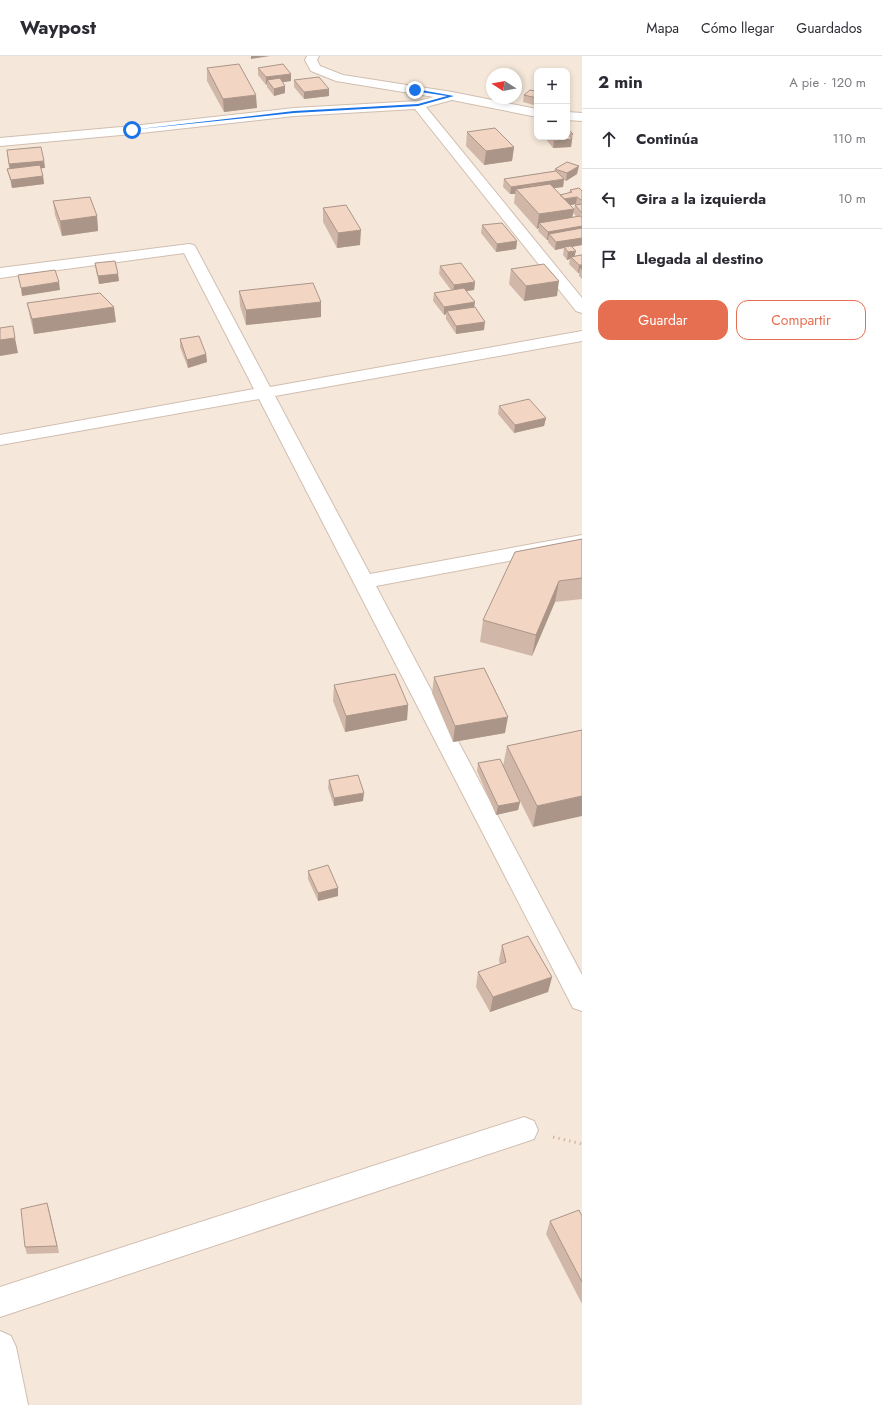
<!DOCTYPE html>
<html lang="es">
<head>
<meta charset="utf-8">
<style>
  :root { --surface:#fff; --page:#f7f7f7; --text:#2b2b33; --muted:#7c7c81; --line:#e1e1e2; --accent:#e76f51 }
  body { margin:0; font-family:Jost,sans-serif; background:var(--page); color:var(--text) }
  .controls { position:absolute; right:12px; top:12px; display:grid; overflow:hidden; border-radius:8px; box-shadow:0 2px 6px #0003 }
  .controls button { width:36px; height:36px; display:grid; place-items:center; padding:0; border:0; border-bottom:1px solid var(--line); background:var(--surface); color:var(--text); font:20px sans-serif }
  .compass { position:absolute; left:486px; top:12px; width:36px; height:36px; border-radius:50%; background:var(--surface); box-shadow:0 2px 6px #0003; rotate:281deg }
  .stop { position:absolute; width:12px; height:12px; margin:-9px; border:3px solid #1a73e8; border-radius:50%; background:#fff }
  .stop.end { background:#1a73e8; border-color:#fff; box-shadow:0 1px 4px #0008 }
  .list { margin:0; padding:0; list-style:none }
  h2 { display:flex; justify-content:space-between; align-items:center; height:52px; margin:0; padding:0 16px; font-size:17px }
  h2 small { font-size:13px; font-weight:400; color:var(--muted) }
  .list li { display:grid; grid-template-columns:26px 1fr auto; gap:12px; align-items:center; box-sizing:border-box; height:60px; padding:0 16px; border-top:1px solid var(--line) }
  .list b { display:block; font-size:15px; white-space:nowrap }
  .list em { font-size:13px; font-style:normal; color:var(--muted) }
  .actions { display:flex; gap:8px; padding:12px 16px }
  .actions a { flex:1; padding:9px 0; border:1px solid var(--accent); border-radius:12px; text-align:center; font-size:14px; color:var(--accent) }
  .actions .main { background:var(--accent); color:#fff }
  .icon { flex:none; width:22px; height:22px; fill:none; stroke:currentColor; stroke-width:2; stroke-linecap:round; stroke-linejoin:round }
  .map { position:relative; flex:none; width:582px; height:1349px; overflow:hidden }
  header { display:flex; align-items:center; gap:24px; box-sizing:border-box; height:56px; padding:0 20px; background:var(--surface); border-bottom:1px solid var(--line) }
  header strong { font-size:19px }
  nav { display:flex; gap:22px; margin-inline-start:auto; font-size:14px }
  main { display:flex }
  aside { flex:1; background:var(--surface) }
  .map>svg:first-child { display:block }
  .residential { fill:#f5e8da; fill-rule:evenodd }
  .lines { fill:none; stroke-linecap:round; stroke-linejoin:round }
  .minor-casing { stroke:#d1beb0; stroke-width:2 }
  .path { stroke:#d9b8a5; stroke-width:3; stroke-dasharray:1.5 4; stroke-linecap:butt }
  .minor { fill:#fff; fill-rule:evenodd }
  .wall { fill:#d1b7a8; fill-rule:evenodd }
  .shaded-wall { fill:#aa9588 }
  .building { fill:#f3d5c3; stroke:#aa9588 }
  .route { fill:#1a73e8 }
</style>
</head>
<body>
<header>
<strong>Waypost</strong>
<nav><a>Mapa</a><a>Cómo llegar</a><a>Guardados</a></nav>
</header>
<main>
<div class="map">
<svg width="582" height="1349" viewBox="0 0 582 1349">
  <rect width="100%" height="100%" fill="#fdf6ec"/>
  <path class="residential" d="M0 0H582V1349H0ZM537 15H567V81H537ZM492 18H516V42H492Z"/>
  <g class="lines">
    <defs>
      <path id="minor" d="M307 0H319L317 4 320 10 343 19 452 36 537 53V61L452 44 426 51 582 242V257L576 255 415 53 294 60 132 78 0 90V82L132 70 294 52 418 45 434 41 336 25 311 15 305 4Z
        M567 56 582 57V65L567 64Z
        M189 188 194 189 196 192 270 331 582 275V285L275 340 370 518 582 479V491L376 530 582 919V955L573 952 259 343 0 389V379L254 333 184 197 0 222V212Z
        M524 1061 534 1065 538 1074 534 1083 0 1261V1231Z
        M0 1275 11 1280 16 1291 28 1349H0Z"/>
    </defs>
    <use href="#minor" class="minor-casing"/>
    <path class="path" d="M553 1081 582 1088"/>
    <use href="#minor" class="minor"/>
  </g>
  <path class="wall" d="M207 12 257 52 224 56 207 25Z
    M258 12 291 25 282 26 285 37 274 40 267 31V28L266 29 258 19Z
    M294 24 329 40 304 43 294 31Z
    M537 35V50L523 46 524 39Z
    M567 75 573 78 571 91 553 92 544 81H567Z
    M467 76 514 91 512 105 484 109 466 90Z
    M7 94 44 105 45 112H41L43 120 44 128 12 132 9 120 7 113 9 112Z
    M555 113 577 118 566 125 564 124 563 131 554 132 560 139 569 137 570 134 582 135V189L572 191 575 200 582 199V223L579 220V217H578L569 208 570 203 567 204 563 199 564 192 555 194 548 186V184H547L538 175 539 172 537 173 514 147 515 138H510L503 131 504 123 554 115ZM576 148 575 149 573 157 577 161H572L574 153 570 149Z
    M53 145 97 160 98 175 62 180 55 159Z
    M323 152 360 189 337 192 323 166Z
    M482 169 517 185 516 193 496 196 481 177Z
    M95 207 118 218 119 225 99 228 96 215Z
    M440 210 475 226 474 234 466 235 484 274 456 278 446 263V258L444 259 433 245 434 237 451 234 439 218Z
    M511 213 557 240 524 245 509 228Z
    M239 235 321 261 246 269 240 250Z
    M27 247 116 266 34 278 30 262Z
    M180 283 206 298 207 306 188 312 180 291Z
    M499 350 546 362 544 370 514 377 498 358Z
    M582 483V543L555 546 532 600 480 586 483 564Z
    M434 621 505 677 453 686 432 637Z
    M334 629 408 649 407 664 345 676 333 645Z
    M582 674 533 771 514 733 520 746 518 754 496 759 477 715 478 707 503 710 507 690Z
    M329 724 363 745 334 750 328 732Z
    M308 815 338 840 318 845 308 823Z
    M502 889 552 921 548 936 490 956 476 931 478 916 500 909 499 904Z
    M47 1147 59 1197 27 1198 25 1191Z
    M582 1160V1248L546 1178 550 1165Z"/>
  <path class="shaded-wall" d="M251 0H270L251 3Z
    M291 18V25L270 28 267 24V28L266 29V21Z
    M285 30V37L274 40V33Z
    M329 33V40L304 43V36Z
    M256 39 257 52 224 56 223 43Z
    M572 83 571 91 553 92 554 85Z
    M514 91 512 105 484 109 486 95Z
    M44 105 45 112 10 115 9 108Z
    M579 110 577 118 566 125 567 117Z
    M43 120 44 128 12 132 11 124Z
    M564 123 563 131 529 135 524 130 523 136 516 133 515 138H510L511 131Z
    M577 141 576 148 559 151 560 144Z
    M574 153 571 167H539V172L537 173 539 158Z
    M97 160 98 175 62 180 60 165Z
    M582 170V178H549L548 184H547L548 176Z
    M361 174 360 189 337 192 338 177Z
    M582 182V189L565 192 564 191V192L555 194 556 186Z
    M517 185 516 193 496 196 497 188Z
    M576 195 574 202 571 201 570 203 567 204 568 196Z
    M579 209H582V214L580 212 579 217H578Z
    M118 218 119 225 99 228 98 220Z
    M559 225 557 240 524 245 526 230Z
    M59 226 60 234 22 240 21 232Z
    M475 226 474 234 453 237 454 229Z
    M321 246V261L246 269V254Z
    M475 246 474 254 447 255 446 258 444 259V251Z
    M114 251 116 266 34 278 32 263Z
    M485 266 484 274 456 278V270Z
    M15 282 18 297 0 300V284Z
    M206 298 207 306 188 312 187 304Z
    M546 362 544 370 514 377 515 369Z
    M559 525 555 546 532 600 536 579Z
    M408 649 407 664 345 676 346 660Z
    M508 661 505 677 453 686 455 670Z
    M364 737 363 745 334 750V742Z
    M582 740V760L533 771 537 750Z
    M520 746 518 754 496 759 498 750Z
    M338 832V840L318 845V837Z
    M552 921 548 936 490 956 493 941Z
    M47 1147 49 1154 59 1197 57 1190Z"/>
  <path class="building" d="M239 8 256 39 223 43 207 12Z
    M283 8 291 18 266 21 258 12Z
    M319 21 329 33 304 36 294 24Z
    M280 22 285 30 274 33 267 24Z
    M530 34 537 35V42L524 39Z
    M495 72 514 91 486 95 467 76Z
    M567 75H570L573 78H568L572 83 554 85 551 81H567Z
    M41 91 44 105 9 108 7 94Z
    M567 106 579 110 567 117 555 113Z
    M40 109 43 120 11 124 7 113Z
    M556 115 564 123 511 131 504 123Z
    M540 128 541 129 525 131 524 130Z
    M550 128 574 153 539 158 516 133Z
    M579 132 582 135V144H581L577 141 564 143 560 139 572 136 570 134Z
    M90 141 97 160 60 165 53 145Z
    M582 148V157L575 149Z
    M346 149 361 174 338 177 323 152Z
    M580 160 582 162V170L548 176 539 167Z
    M502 167 517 185 497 188 482 169Z
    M582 172V182L556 186 549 178Z
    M571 190 576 195 568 196 564 191Z
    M581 199H582V209H579L571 201Z
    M115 205 118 218 98 220 95 207Z
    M461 207 475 226 454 229 440 210Z
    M544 208 559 225 526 230 511 213Z
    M55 214 59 226 21 232 18 219Z
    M313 227 321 246 246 254 239 235Z
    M464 232 475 246 444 251 434 237Z
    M100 237 114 251 32 263 27 247Z
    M475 251 485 266 456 270 447 255Z
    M13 270 15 282 0 284V272Z
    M199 280 206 298 187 304 180 283Z
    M529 343 546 362 515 369 499 350Z
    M582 483V522L559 525 536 579 483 564 515 496Z
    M484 612 508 661 455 670 434 621Z
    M395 618 408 649 346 660 334 629Z
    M582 674V740L537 750 507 690Z
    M500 703 520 746 498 750 478 707Z
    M358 719 364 737 334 742 329 724Z
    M328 809 338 832 318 837 308 815Z
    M528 880 552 921 493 941 478 916 506 906 502 889Z
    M47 1147 57 1190 25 1191 21 1153Z
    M579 1154 582 1160V1226L550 1165Z"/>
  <path class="route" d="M415 33 454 40 418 50 294 57 130 74 294 55 418 48 447 40 414 35Z"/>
</svg>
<div class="controls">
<button>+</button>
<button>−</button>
</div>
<svg class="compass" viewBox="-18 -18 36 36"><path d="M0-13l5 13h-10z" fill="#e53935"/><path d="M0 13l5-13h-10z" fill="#7c7c81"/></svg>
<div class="stop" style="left:132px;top:74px"></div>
<div class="stop end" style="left:415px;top:34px"></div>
</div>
<aside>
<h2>2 min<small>A pie · 120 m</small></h2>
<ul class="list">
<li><svg class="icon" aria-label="ahead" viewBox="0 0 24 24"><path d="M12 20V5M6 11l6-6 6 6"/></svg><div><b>Continúa</b></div><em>110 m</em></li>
<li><svg class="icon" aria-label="left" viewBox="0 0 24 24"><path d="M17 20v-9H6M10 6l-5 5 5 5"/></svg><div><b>Gira a la izquierda</b></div><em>10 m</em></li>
<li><svg class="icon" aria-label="arrive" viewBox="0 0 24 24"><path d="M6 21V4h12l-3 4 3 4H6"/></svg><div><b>Llegada al destino</b></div></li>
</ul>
<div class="actions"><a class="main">Guardar</a><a>Compartir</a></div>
</aside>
</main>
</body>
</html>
